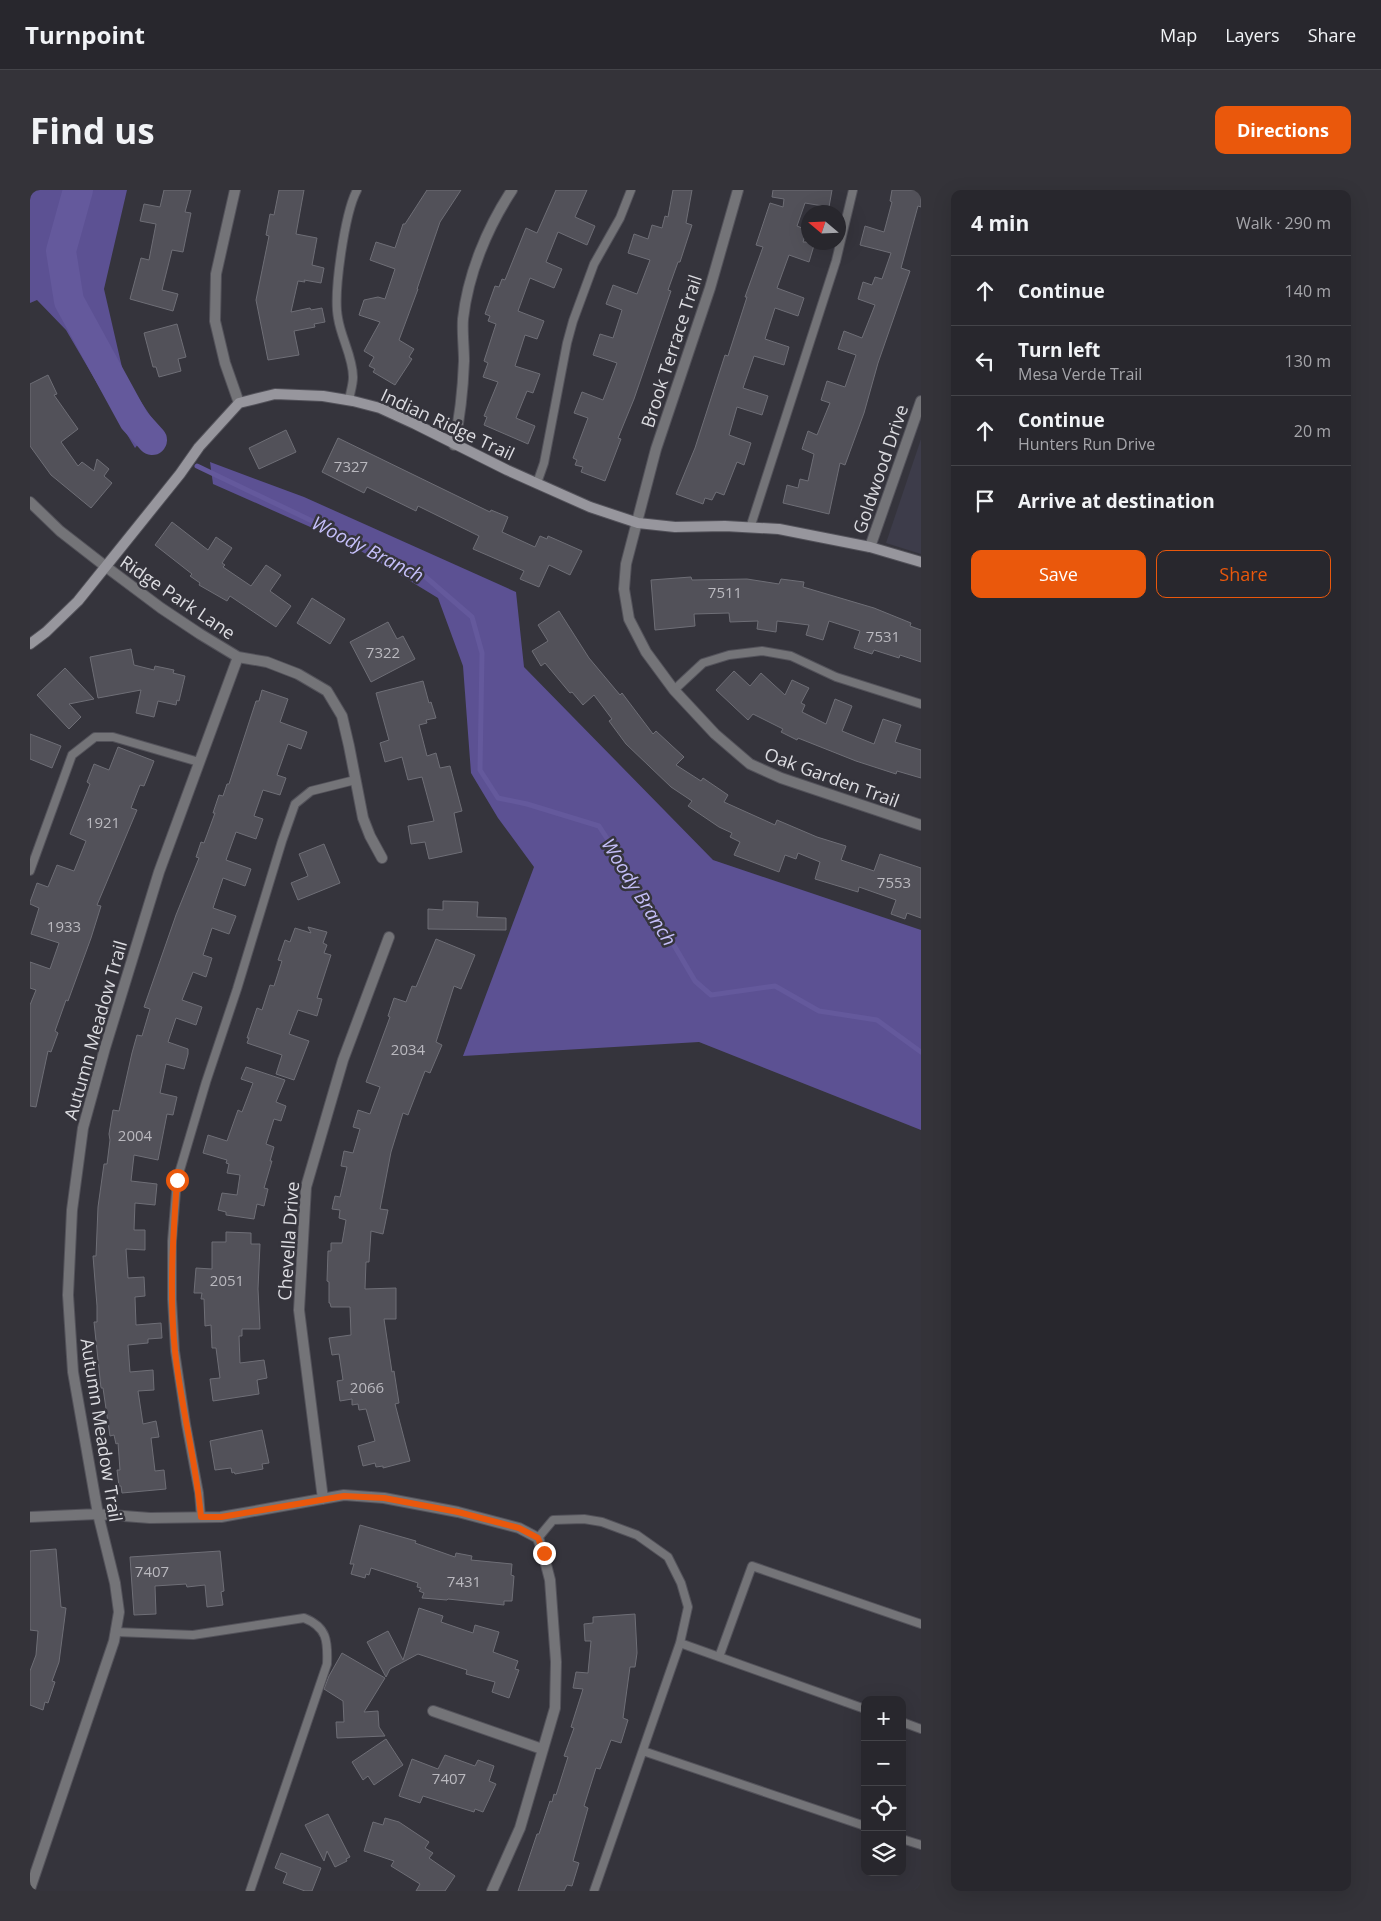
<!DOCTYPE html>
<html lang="en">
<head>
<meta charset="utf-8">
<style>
  :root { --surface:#28272d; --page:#343339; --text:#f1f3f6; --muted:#a5a5aa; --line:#444449; --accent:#ea580c }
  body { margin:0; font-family:"Open Sans",sans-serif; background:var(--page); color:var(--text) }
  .controls { position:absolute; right:15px; bottom:15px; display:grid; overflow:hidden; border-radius:10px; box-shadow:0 5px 20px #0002 }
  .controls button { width:45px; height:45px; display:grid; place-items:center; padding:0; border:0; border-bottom:1px solid var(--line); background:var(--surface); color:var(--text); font:25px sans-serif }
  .compass { position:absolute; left:771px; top:15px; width:45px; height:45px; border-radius:50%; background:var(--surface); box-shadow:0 5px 20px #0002; rotate:289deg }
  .stop { position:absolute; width:15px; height:15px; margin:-11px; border:4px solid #ea580c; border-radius:50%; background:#fff }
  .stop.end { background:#ea580c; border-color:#fff; box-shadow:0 1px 5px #0008 }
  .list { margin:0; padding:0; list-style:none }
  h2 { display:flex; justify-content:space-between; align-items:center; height:65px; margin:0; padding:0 20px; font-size:21px }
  h2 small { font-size:16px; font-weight:400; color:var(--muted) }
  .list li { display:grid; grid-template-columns:32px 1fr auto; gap:15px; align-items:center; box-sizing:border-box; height:70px; padding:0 20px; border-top:1px solid var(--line) }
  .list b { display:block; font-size:19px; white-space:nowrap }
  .list p { margin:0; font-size:16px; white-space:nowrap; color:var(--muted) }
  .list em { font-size:16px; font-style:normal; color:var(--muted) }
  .actions { display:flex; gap:10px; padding:15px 20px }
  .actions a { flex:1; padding:11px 0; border:1px solid var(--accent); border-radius:10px; text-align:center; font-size:18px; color:var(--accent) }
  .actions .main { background:var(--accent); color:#fff }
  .icon { flex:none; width:28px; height:28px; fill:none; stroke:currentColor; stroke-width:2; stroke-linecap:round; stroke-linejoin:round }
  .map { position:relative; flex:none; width:891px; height:1701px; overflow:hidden; border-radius:10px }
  header { display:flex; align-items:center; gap:30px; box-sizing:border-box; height:70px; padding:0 25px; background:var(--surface); border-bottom:1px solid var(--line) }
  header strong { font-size:24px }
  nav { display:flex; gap:28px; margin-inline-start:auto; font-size:18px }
  .intro { display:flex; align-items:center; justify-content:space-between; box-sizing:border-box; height:120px; padding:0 30px }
  h1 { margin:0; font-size:35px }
  .button { padding:12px 22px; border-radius:10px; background:var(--accent); color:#fff; font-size:18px; font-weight:700 }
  main { display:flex; gap:30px; padding:0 30px }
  aside { flex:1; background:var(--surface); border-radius:10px; box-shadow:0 5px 20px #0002 }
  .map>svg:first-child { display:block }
  .built { fill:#3d3c4a }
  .forest { fill:#5c5193 }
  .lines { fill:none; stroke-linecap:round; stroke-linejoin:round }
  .stream { stroke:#64599c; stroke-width:5 }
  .river { stroke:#64599c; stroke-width:30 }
  .building { fill:#525159; stroke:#6e6e76 }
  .lane-casing { stroke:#53525a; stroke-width:10 }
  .street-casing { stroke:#53525a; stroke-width:12 }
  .secondary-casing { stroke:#53525a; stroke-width:12 }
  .lane { stroke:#747478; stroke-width:8 }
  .street { stroke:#747478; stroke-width:10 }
  .secondary { stroke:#97969d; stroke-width:10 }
  .route { stroke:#ea580c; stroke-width:6 }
  .labels { text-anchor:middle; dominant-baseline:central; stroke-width:5; stroke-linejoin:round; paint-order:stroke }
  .number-label { font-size:15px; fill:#bab9bf }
  .street-label { font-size:18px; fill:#dcdce1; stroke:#35343c }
  .water-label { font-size:19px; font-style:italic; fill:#c5bff9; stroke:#35343c }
</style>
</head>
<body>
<header>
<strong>Turnpoint</strong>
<nav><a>Map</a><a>Layers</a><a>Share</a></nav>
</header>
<div class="intro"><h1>Find us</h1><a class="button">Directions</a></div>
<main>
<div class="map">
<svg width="891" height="1701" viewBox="0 0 891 1701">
  <rect width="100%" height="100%" fill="#35343c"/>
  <path class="built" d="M891 249V364L856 353Z"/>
  <path class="forest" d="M0 0H97L74 99 94 186 125 233 105 258 36 140 7 110 0 113Z
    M180 272 274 307 486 402 494 477 683 670 891 740V940L669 852 433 866 504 677 468 628 441 583 433 476 408 408 321 355 183 294Z"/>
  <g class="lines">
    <path class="stream" d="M167 276 391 383 442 427 452 463 450 580 468 608 497 614 569 636 628 728 665 791 681 805 745 796 789 821 847 830 891 862"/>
    <path class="river" d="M48 0 31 61 39 111 104 230 122 250"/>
  </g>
  <path class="building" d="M134 0H161L155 22 161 23 153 62 142 60 132 100 148 104 143 121 100 109 111 68 119 70 126 34 110 31 114 14 130 17Z
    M249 0H274L266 44 287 48 282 75 294 78 291 93 274 90 275 92 268 91 261 122 280 118 281 120 292 118 295 132 284 134 285 137 264 141 269 165 238 170 226 110 239 46 236 45 240 24 244 25Z
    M397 0H431L410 32 387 99H388L369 150 384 159 379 167 382 169 365 195 343 182 345 179 339 176 344 167 334 161 350 132 329 125 334 110 348 107 355 109 365 79 340 70 346 52 365 58 373 34H375Z
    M526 0H557L545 27 565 36 557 55 528 42 516 72 532 79 524 98 500 88 488 121 514 131 507 149 495 145 485 176 510 184 503 203 497 201 486 228 505 236 498 254 454 235 457 227 454 226 468 192 453 187 458 173 454 171 466 134 458 131 460 126 455 124 465 96 469 97 472 89 475 90 496 38 507 43Z
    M643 0H662L656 33 662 35 650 72H648L638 100 641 101 604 209 588 248 591 249 575 291 551 282 553 277 545 275 547 270 543 268 558 228 544 223 552 202 573 210 587 173 563 165 570 144 583 148 592 120 576 114 583 95 607 104 620 70 598 63 604 44 618 49 622 35 632 38 635 26 638 27Z
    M743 0H802L799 17 775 13 767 36 777 40 773 52H785L779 72 759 65 747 98 774 108 768 126 745 118 735 149 759 157 754 175 724 166 713 198 738 206 732 225 707 217 699 245 721 253 714 275 707 272 694 305 686 302 682 310 675 308 673 314 646 304 665 258 695 165 698 166 717 107H715L733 57 726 55 740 13 753 17 754 9 742 7Z
    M862 0H891V17L888 16 871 78 880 81 848 173 834 223 815 275 810 273 799 324 753 313 757 295 768 298 770 289 778 291 784 264 772 259 778 241 787 245 800 213 791 210 797 191 815 197 826 165 808 159 814 141 832 148 845 115 828 109 833 92 842 95 845 87 852 89 861 63 830 55 835 36 854 42 862 12 860 11Z
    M147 134 156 167 148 169 151 181 129 187 126 177H123L114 143Z
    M18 185 27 204 24 205 48 239 31 252 48 276 52 272 64 281 67 269 79 279 74 286 82 293 61 318 21 285 0 256V194Z
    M256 240 266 262 229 279 219 258Z
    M308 248 460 322 461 320 478 327 472 342 505 357 510 346 517 349 518 346 552 361 540 385 519 375 509 397 490 389 494 381 443 359 449 346 388 316 386 321 337 297 334 303 292 282Z
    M142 332 178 360 186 347 202 358 192 373 195 375 193 377 221 396 236 375 251 385 240 401 261 416 246 437 200 406 197 411 169 395 170 393 160 386 162 384 125 355Z
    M661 387 662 390 717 389 749 394 751 389 774 392 773 397 844 418 881 433 880 436 891 440V472L870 465 869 468 844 460 842 464 824 458 830 441 799 431 793 450 776 445 779 435 747 431 746 442 727 439 728 431 700 432 699 423 664 424 665 436 625 440 621 390Z
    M282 408 315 429 300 454 267 433Z
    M529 421 559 468 590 505 592 503 623 544 626 541 654 567 646 575 671 591 673 588 698 605 694 612 745 635 747 630 787 647 816 656 811 670 844 681 850 664 891 678V728L877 723 875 729 861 724 866 710 829 697 828 702 785 689 790 672 768 663 766 669 755 665 749 682 704 665 710 652 700 647 702 643 689 637 658 616 662 611 641 597 596 554 579 531 582 529 564 505 553 515 542 502 540 503 515 473 511 476 502 461 518 451 508 435Z
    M358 432 367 449 373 446 385 469 341 492 320 452Z
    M101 459 104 475 124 480 125 476 144 480 143 483 155 486 149 511 147 510 146 515 128 511 124 527 106 523 111 500 68 508 60 467Z
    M35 478 64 509 39 514 51 527 39 539 7 505Z
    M704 481 720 496 731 483 755 505 762 490 779 498 771 513 775 515 772 522 796 534 805 509 822 516 812 541 844 554 853 529 871 535 865 552 891 560V588L867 581 866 584 826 571 768 548 767 550 751 542 753 539 723 524 718 530 686 500Z
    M393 491 399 513 401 512 406 528 396 530 397 533 389 535 397 566 406 563 410 578 420 576 432 621 424 623 432 662 399 669 395 652 381 654 378 636 404 631 392 587 378 590 372 567 355 572 350 553 359 550 346 503Z
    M232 500 258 509 250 532 277 542 271 559 258 554 247 585 256 588 250 605 233 600 224 626 233 629 226 649 206 642 196 670 221 679 215 696 193 688 183 718 206 726 199 744 182 738 173 765 182 768 176 787 163 782 152 810 172 817 166 835 146 828 138 852 158 859V864L154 879 136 874 130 903 147 907 143 925 137 924 128 970 104 965 101 991 127 994 125 1015 105 1013 104 1040H115V1060L96 1059 98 1088 114 1087 115 1106 105 1107 106 1135 131 1133 132 1148 118 1149V1153L98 1155 100 1182 123 1180 124 1200 108 1201 113 1234 126 1231 129 1247 121 1248 125 1281 134 1280 136 1299 92 1303 91 1296H89L87 1280H90L88 1253 86 1254 84 1245 80 1246 73 1198H71L64 1132H67V1116L63 1066H66L68 1017 74 974H77L80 950 79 944 83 920 89 921 102 863 107 845 112 846 120 819 114 817 146 725 169 668 166 667 171 652 174 653 185 623H183L189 605 193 606 197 594H199L226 511H229Z
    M0 544 31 556 22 578 0 569Z
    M88 557 124 571 114 596 110 595 101 618 107 620 67 715 71 716 61 748 38 811 36 810 25 841 28 843 21 862 18 861 6 917 0 916V815L6 800 0 798V772L20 779 29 753 1 744 9 718 0 714V712L7 693 18 697 27 675 44 681 56 651 40 644 60 594 57 592 64 574 79 580Z
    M294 654 310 693 268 710 261 693 278 686 269 664Z
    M413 711 448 712 447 727 476 728V740L398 739V719L413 720Z
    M278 737 297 742 293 753 297 755 294 763 301 765 287 808 292 809 287 826 268 820 259 844 279 851 264 890 246 884 252 865 217 853 219 848H217L227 818 232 820 240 795 244 796 252 771 248 770 255 750 260 752 265 738 281 743Z
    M406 749 445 765 431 799 424 796 406 852 412 855 400 883 395 881 378 925 373 923 361 962 350 1019 358 1020 353 1044 341 1041 339 1072H336L335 1099 366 1098V1129H354L362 1182 364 1181 369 1213 365 1214 380 1271 353 1278V1276L346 1277 345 1273 333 1276 328 1256 345 1251 336 1219 329 1220 328 1214 322 1215V1209L310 1211 307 1191 313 1190 309 1164 302 1165 299 1148 321 1145 320 1117H301L300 1113H299V1092L297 1091 298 1061H301V1053H312L316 1030 309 1028 310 1020 302 1019 305 1006 310 1007 317 977 311 976 314 961 323 963 330 939 323 937 328 920 340 924 350 897 336 892 360 827 358 826 364 808 376 812 382 796 386 797Z
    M216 877 255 890 246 912 256 916 251 931 244 929 236 954 244 957 240 971H242L234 998 238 999 234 1016 227 1014 224 1029 196 1025V1022L188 1020 192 1003 207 1005 210 985 197 983 199 974 196 973 197 970 173 963 178 945 197 951 208 920 212 922 223 893 211 889Z
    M196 1042 221 1043V1054H230L228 1099 230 1139H212V1146H209L210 1173 234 1170 237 1188 227 1190 229 1204 183 1211 180 1189 190 1188 186 1158H182L181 1135 175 1136 174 1109H171L172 1103H164L166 1078 182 1079V1052H196Z
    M232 1240 239 1273 232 1274 233 1279 205 1284 204 1282 202 1283 201 1278 185 1280 180 1251Z
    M330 1335 386 1351 385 1353 425 1367 426 1363 442 1366 441 1370 482 1374 481 1385 484 1386 482 1411H474V1415L418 1409 417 1410 392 1408 394 1403 389 1401 391 1398 387 1397 388 1393 341 1378 339 1385 336 1384 335 1388 321 1384 324 1374H320Z
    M26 1359 31 1417 36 1418 29 1472 22 1491 25 1492 18 1513 15 1512 13 1520 0 1515V1481L6 1465 8 1441 0 1440V1361Z
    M190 1361 194 1401 191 1402 193 1415 177 1417 175 1395 157 1397 156 1394 125 1396 126 1424 104 1425 100 1367Z
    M389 1418 413 1426 411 1432 443 1443 445 1435 469 1442 463 1462 488 1471 485 1479 489 1480 479 1508 462 1502 465 1492 436 1484 437 1480 388 1464 360 1479 356 1487 337 1452 358 1441 373 1470Z
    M605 1424 607 1463 605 1477H600L593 1528 598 1530 591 1553 581 1550 570 1579 566 1578 554 1616 558 1618 543 1671 549 1673 542 1696 537 1695 534 1701H488L507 1644H509L520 1611 522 1612 524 1604 526 1605 538 1567 534 1566 544 1538 541 1537 553 1499 543 1498 546 1482 558 1483 561 1451H555L554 1434 563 1433V1427Z
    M312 1463 355 1488 334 1522 348 1521 349 1537 355 1546 307 1548 306 1532H314L313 1511 294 1499 299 1486Z
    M356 1549 373 1575 344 1595 338 1586 333 1590 322 1572Z
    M415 1565 445 1576 448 1570 464 1576 459 1591 466 1594 453 1622 445 1619 444 1622 393 1606 390 1613 369 1606 382 1569 408 1579Z
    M298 1624 320 1667 316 1669 317 1671 305 1677 297 1661 294 1671 275 1635Z
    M355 1628 369 1632 399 1652 395 1658 403 1663 399 1668 425 1686 415 1701H386L390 1694 361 1676 364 1671 334 1661 343 1632 353 1635Z
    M251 1663 291 1678 282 1701H275L253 1693 257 1683 245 1678Z"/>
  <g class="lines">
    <defs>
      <path id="lane" d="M319 210C320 203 323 195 323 187 323 167 311 148 308 128 303 103 315 22 327 0
        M507 293 514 273 537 153 543 131 564 74 590 28 601 0
        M720 338 806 71 823 0
        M644 500 673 473 699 465 732 461 761 466 806 487 891 514
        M0 681 42 565 65 547H83L169 572
        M171 1327 169 1303 156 1234 145 1161 142 1109V1051L147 990 176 892 207 799 252 651 265 614 281 601 325 590
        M508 1348 523 1330 554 1329 572 1332 607 1345 638 1367 651 1393 658 1417 650 1453 564 1701
        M86 1442 163 1445 274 1428C297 1437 298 1451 297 1474L220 1701
        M650 1453 835 1519
        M689 1467 722 1376 891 1434
        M872 1532 891 1539
        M613 1561 835 1636
        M872 1649 891 1655"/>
      <path id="street" d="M205 0 186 84 185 131 195 173 209 213
        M708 0 680 98 626 259 596 374 594 399 599 429 616 462 644 500 685 544 720 574 751 588 891 635
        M424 255C430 227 433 199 434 171 434 157 432 142 433 129 438 84 457 38 482 0
        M0 312 30 341 75 376 131 418 170 444 208 467 237 472 268 484 297 501 312 526 319 556 333 628 340 646 352 668
        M840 357 891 211
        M293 1309 269 1120 276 997 313 870 359 747
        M0 1327 68 1324 120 1328 191 1327 314 1305 354 1308 428 1322 489 1338 508 1348 513 1363 520 1390 526 1472 525 1518 490 1638 462 1701
        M403 1521 512 1559
        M0 1699 84 1451 89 1422 85 1393 68 1324 43 1182 38 1105 42 1020 53 938 75 858 129 682 208 467"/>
      <path id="secondary" d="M0 454 16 442 48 411 150 284 169 257 209 213 245 204 293 206 323 211 350 218 385 234 477 280 560 317 608 333 645 337 695 336 749 339 840 357 891 372"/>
    </defs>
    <use href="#lane" class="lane-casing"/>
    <use href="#street" class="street-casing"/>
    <use href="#secondary" class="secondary-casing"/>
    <use href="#lane" class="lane"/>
    <use href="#street" class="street"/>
    <use href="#secondary" class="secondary"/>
  </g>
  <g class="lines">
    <path class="route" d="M147 990C143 1047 139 1104 145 1161 151 1217 166 1271 171 1327H191L314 1306 354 1308 428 1322 489 1338 508 1348 514 1363"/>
  </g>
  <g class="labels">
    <g class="number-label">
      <text x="321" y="276">7327</text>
      <text x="695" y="402">7511</text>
      <text x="853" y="446">7531</text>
      <text x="353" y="462">7322</text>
      <text x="73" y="632">1921</text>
      <text x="864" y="692">7553</text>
      <text x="34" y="736">1933</text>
      <text x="378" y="859">2034</text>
      <text x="105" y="945">2004</text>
      <text x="197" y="1090">2051</text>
      <text x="337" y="1197">2066</text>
      <text x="122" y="1381">7407</text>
      <text x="434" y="1391">7431</text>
      <text x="419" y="1588">7407</text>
    </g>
    <g class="street-label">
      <text transform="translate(641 161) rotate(-72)">Brook Terrace Trail</text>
      <text transform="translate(418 234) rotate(25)">Indian Ridge Trail</text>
      <text transform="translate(850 279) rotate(-71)">Goldwood Drive</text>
      <text transform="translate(148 407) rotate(34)">Ridge Park Lane</text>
      <text transform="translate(802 587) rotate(20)">Oak Garden Trail</text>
      <text transform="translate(65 840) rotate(-74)">Autumn Meadow Trail</text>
      <text transform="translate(258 1051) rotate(-86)">Chevella Drive</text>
      <text transform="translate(72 1240) rotate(81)">Autumn Meadow Trail</text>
    </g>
    <g class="water-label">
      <text transform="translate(338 359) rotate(27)">Woody Branch</text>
      <text transform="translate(609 702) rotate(58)">Woody Branch</text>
    </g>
  </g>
</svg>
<div class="controls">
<button>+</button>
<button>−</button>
<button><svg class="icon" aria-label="locate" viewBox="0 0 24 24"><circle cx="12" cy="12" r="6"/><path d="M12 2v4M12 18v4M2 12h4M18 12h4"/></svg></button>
<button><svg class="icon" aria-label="layers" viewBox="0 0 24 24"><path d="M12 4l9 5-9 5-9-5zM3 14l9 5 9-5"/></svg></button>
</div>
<svg class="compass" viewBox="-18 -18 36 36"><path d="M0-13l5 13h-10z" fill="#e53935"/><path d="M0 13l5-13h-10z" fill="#a5a5aa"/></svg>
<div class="stop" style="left:147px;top:990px"></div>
<div class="stop end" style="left:514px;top:1363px"></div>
</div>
<aside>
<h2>4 min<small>Walk · 290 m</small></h2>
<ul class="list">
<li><svg class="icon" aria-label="ahead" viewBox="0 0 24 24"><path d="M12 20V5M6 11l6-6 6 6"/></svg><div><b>Continue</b></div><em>140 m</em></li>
<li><svg class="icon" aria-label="left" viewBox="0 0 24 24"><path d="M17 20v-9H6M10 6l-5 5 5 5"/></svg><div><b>Turn left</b><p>Mesa Verde Trail</p></div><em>130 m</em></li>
<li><svg class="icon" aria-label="ahead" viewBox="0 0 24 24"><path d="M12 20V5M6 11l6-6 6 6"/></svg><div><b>Continue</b><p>Hunters Run Drive</p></div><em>20 m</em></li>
<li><svg class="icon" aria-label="arrive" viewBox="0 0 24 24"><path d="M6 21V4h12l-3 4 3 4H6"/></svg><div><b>Arrive at destination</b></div></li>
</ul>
<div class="actions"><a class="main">Save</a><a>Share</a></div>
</aside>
</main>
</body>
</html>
